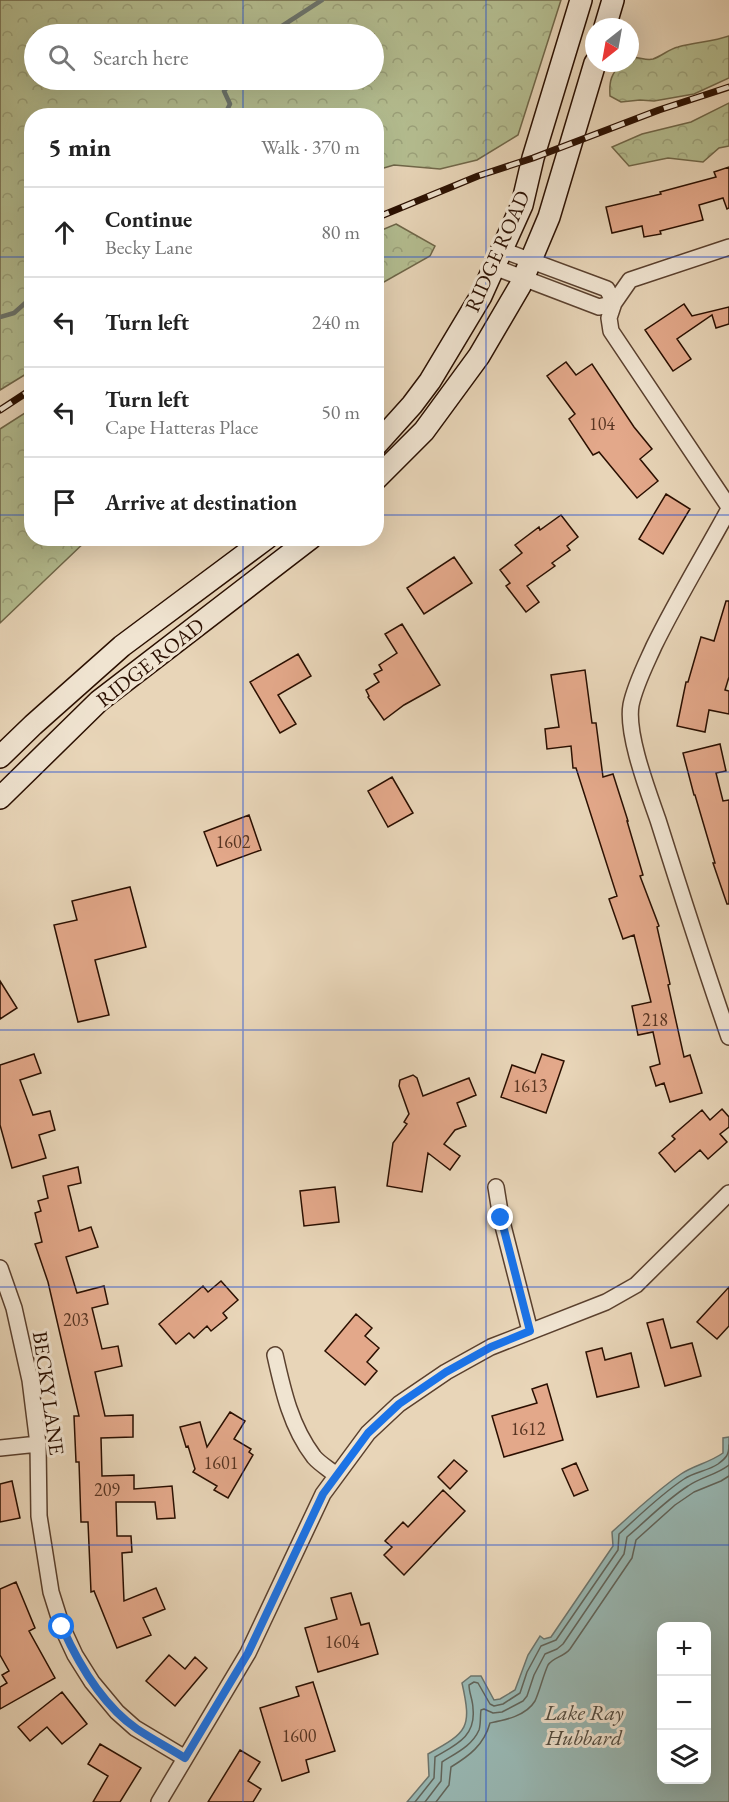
<!DOCTYPE html>
<html lang="en">
<head>
<meta charset="utf-8">
<style>
  :root { --surface:#fff; --page:#f2f2f2; --text:#222; --muted:#767676; --line:#e0e0e0 }
  body { margin:0; font-family:"EB Garamond",serif; background:var(--page); color:var(--text) }
  .controls { position:absolute; right:18px; bottom:18px; display:grid; overflow:hidden; border-radius:12px; box-shadow:0 6px 24px #0002 }
  .controls button { width:54px; height:54px; display:grid; place-items:center; padding:0; border:0; border-bottom:2px solid var(--line); background:var(--surface); color:var(--text); font:30px sans-serif }
  .compass { position:absolute; left:585px; top:18px; width:54px; height:54px; border-radius:50%; background:var(--surface); box-shadow:0 6px 24px #0002; rotate:211deg }
  .stop { position:absolute; width:18px; height:18px; margin:-14px; border:4px solid #1a73e8; border-radius:50%; background:#fff }
  .stop.end { background:#1a73e8; border-color:#fff; box-shadow:0 2px 6px #0008 }
  .list { margin:0; padding:0; list-style:none }
  h2 { display:flex; justify-content:space-between; align-items:center; height:78px; margin:0; padding:0 24px; font-size:26px }
  h2 small { font-size:20px; font-weight:400; color:var(--muted) }
  .list li { display:grid; grid-template-columns:39px 1fr auto; gap:18px; align-items:center; box-sizing:border-box; height:90px; padding:0 24px; border-top:2px solid var(--line) }
  .list b { display:block; font-size:22px; white-space:nowrap }
  .list p { margin:0; font-size:20px; white-space:nowrap; color:var(--muted) }
  .list em { font-size:20px; font-style:normal; color:var(--muted) }
  .icon { flex:none; width:33px; height:33px; fill:none; stroke:currentColor; stroke-width:2; stroke-linecap:round; stroke-linejoin:round }
  .map { position:relative; flex:none; width:729px; height:1802px; overflow:hidden }
  .search { position:absolute; background:var(--surface); box-shadow:0 6px 24px #0002; left:24px; top:24px; width:360px; height:66px; display:flex; align-items:center; gap:15px; box-sizing:border-box; padding:0 21px; border-radius:33px; color:var(--muted); font-size:22px }
  .panel { position:absolute; background:var(--surface); box-shadow:0 6px 24px #0002; left:24px; top:108px; width:360px; height:438px; border-radius:24px }
  .map>svg:first-child { display:block }
  .forest { fill:url(#forest-crowns); stroke:#6f6648; stroke-width:1.5; fill-rule:evenodd }
  .water { fill:#98b8b4; stroke:#6c746c; stroke-width:1.5; fill-rule:evenodd }
  .lines { fill:none; stroke-linecap:round; stroke-linejoin:round }
  .shore { stroke:#61645a; stroke-width:1.5 }
  .stream { stroke:#6c746c; stroke-width:4.5 }
  .building { fill:#e3a88a; stroke:#2a0f00; stroke-width:1.5 }
  .street-casing { stroke:#5a402e; stroke-width:18 }
  .secondary-casing { stroke:#2a0f00; stroke-width:24 }
  .street { stroke:#f0e4d1; stroke-width:15 }
  .secondary { stroke:#f0e4d1; stroke-width:21 }
  .rail-casing { stroke:#2a0f00; stroke-width:7 }
  .rail { stroke:#f0e4d1; stroke-width:4.5; stroke-dasharray:14; stroke-linecap:butt }
  .route { stroke:#1a73e8; stroke-width:8 }
  .grid { fill:none; stroke:#1d4ed8; stroke-width:1.5; stroke-opacity:0.55 }
  .labels { text-anchor:middle; dominant-baseline:central; stroke-width:6; stroke-linejoin:round; paint-order:stroke }
  .number-label { font-size:18px; fill:#583522 }
  .street-label { font-size:21px; fill:#2a0f00; stroke:#f0e4d1 }
  .water-label { font-size:22px; font-style:italic; fill:#504a3f; stroke:#f0e4d1 }
</style>
</head>
<body>
<div class="map">
<svg width="729" height="1802" viewBox="0 0 729 1802">
  <defs>
    <pattern id="forest-crowns" width="20" height="18" patternUnits="userSpaceOnUse" patternTransform="scale(1.5)"><rect width="20" height="18" fill="#b4bd90"/><path d="M2 6a3 3 0 1 1 6 0M12 15a3 3 0 1 1 6 0" fill="none" stroke="#9ba17a"/></pattern>
  </defs>
  <rect width="100%" height="100%" fill="#e8d5b8"/>
  <filter id="stains"><feTurbulence type="fractalNoise" baseFrequency=".00333" numOctaves="4"/><feColorMatrix values="0 0 0 0 .2 0 0 0 0 .09 0 0 0 0 .02 0 0 0 .5 -.17"/></filter>
  <radialGradient id="worn" r=".72"><stop offset=".6" stop-color="#630" stop-opacity="0"/><stop offset="1" stop-color="#630" stop-opacity=".3"/></radialGradient>
  <path class="forest" d="M0 0H561L518 135 477 160 440 169 394 165 377 170 376 116H32L31 371 0 390ZM374 34V80H34V34Z
    M729 36V78L694 94 654 101 640 100 621 102 610 96C609 81 611 73 623 63H630V58C638 56 645 61 653 59 662 56 669 49 678 47 695 42 712 42 729 36Z
    M729 103V146L719 148 703 162 668 158 629 166 612 147 642 134 691 122Z
    M396 224 435 246 430 256 377 286V232Z
    M31 409 32 538 88 539 0 623V429Z"/>
  <path class="water" d="M729 1437V1802H407L429 1776 428 1754C468 1732 472 1728 462 1683L471 1676H481L494 1700 500 1699 515 1690 528 1655 540 1636 544 1639 551 1637 613 1546 612 1532C634 1512 656 1491 681 1474 694 1465 709 1463 723 1453V1438ZM662 1626H706V1780H662Z"/>
  <g class="lines">
    <path class="shore" d="M415 1802 434 1778 435 1757C455 1745 476 1737 473 1709 473 1700 469 1693 469 1685L474 1682 478 1683 490 1704 494 1706 503 1704 520 1693 527 1672 541 1646 556 1640 618 1550 619 1534C640 1515 660 1495 684 1479 694 1472 708 1471 718 1464 726 1458 729 1455 729 1445
      M425 1802 441 1781 442 1762C456 1753 472 1746 479 1730 481 1724 480 1716 481 1710L484 1709 493 1713 502 1712 523 1701 527 1696 534 1675 545 1654 557 1649 563 1644 624 1554 627 1537C647 1520 666 1500 688 1486 701 1477 716 1475 729 1465
      M436 1802 449 1785 451 1767C469 1756 484 1745 490 1723 505 1720 526 1716 535 1701 540 1690 543 1676 548 1665 553 1657 564 1657 570 1649L632 1558 636 1540 675 1505 694 1492 721 1481 729 1476"/>
    <path class="stream" d="M278 34 282 26 322 0
      M224 116 230 104 224 91 233 81C245 88 252 85 264 80
      M0 317 14 313 32 297"/>
  </g>
  <path class="building" d="M729 167V208L727 209 723 198 699 205 703 220 660 231 661 234 644 237 642 226 612 233 606 207 661 194 660 192 716 177 714 172Z
    M684 304 692 316 729 307V324L716 328 712 315 677 339 691 359 673 371 645 330Z
    M566 362 576 375 592 364 634 427 652 449 640 459 658 481 637 498 599 452 593 455 569 419 575 414 547 376Z
    M666 494 690 509 663 554 639 539Z
    M561 515 578 537 567 546 570 550 552 563 555 566 527 586 539 602 526 612 506 586 510 583 500 570 522 553 515 545 539 527 540 530Z
    M454 557 472 583 424 614 407 588Z
    M726 601H729V677L725 690 729 691V714L709 710 705 732 677 726 686 682H688L701 637 714 641Z
    M402 624 440 685 404 705 384 720 368 697 369 696 366 690 379 682 374 674 382 670 379 665 397 653 385 634Z
    M298 654 311 676 278 695 296 724 280 733 250 682Z
    M585 670 592 723H596L603 777 613 774 628 821H627L643 875 640 876 659 926 657 927 670 984 668 985 684 1057 690 1055 702 1093 670 1102 664 1083 656 1086 650 1067 660 1064 653 1032 638 1035 632 1006 651 1002 634 935 623 939 609 899 617 896 576 768H573L571 746 547 749 545 729 559 727 551 675Z
    M720 744 726 771 716 773 723 801 729 800V904H727L713 863H715L695 795H694L683 753Z
    M392 777 413 813 388 827 368 791Z
    M249 815 261 850 217 866 204 832Z
    M130 887 146 947 95 960 109 1015 78 1022 54 925 77 920 72 901Z
    M0 981 17 1008 0 1019Z
    M34 1054 41 1073 20 1080 33 1115 50 1111 55 1130 39 1135 46 1158 12 1168 0 1125V1065Z
    M542 1054 564 1061 546 1113 501 1097 512 1065 535 1073Z
    M413 1075 417 1078 423 1096 469 1078 476 1095 457 1103 466 1126 455 1130 444 1144 460 1156 450 1170 428 1153 422 1192 387 1186 393 1143 407 1124 404 1122 409 1114 399 1086 400 1080Z
    M722 1109 729 1117V1127L720 1134 727 1142 708 1159 700 1150 675 1172 659 1153 675 1139 672 1136 702 1110 710 1120Z
    M78 1167 81 1183 68 1186 79 1231 91 1227 98 1247 66 1257 77 1293 104 1286 108 1304 92 1308 102 1349 118 1346 122 1366 95 1372 105 1416 133 1415V1437L101 1438 102 1476 134 1475V1489L172 1486 175 1518 157 1519 155 1502H116L117 1536H131L132 1552 122 1553 124 1601 156 1588 165 1609 143 1618 151 1635 117 1648 94 1591 91 1592 88 1522H81L79 1462H76L74 1416H79L48 1282 35 1244 42 1242 35 1213 41 1211 38 1201 48 1198 43 1176Z
    M335 1187 339 1222 304 1226 300 1191Z
    M221 1281 238 1300 223 1313 227 1318 211 1331 207 1326 194 1338 189 1333 176 1344 159 1324 203 1286 208 1292Z
    M729 1287V1326L717 1339 697 1322Z
    M356 1314 372 1328 365 1336 379 1348 367 1362 377 1371 365 1385 325 1351Z
    M663 1319 671 1348 692 1343 701 1376 665 1386 647 1323Z
    M602 1348 605 1360 631 1353 639 1387 597 1397 586 1352Z
    M547 1384 563 1440 504 1457 492 1416 537 1403 532 1389Z
    M230 1412 245 1421 234 1439 251 1449 249 1452 253 1455 228 1498 214 1490 217 1486 193 1472 195 1469 188 1446 186 1447 180 1427 200 1422 207 1447Z
    M454 1460 467 1471 450 1489 438 1477Z
    M576 1463 588 1490 574 1496 562 1469Z
    M12 1481 20 1518 0 1522V1484Z
    M443 1490 465 1511 404 1575 384 1555 392 1547 385 1541 403 1522 408 1527Z
    M16 1582 35 1628 29 1631 55 1678 0 1709V1687L7 1683 2 1675 9 1671 0 1655V1589Z
    M351 1593 361 1625 369 1623 378 1654 318 1672 305 1628 337 1619 331 1598Z
    M169 1655 185 1669 195 1657 207 1668 175 1706 146 1681Z
    M313 1682 335 1751 306 1760 309 1772 282 1781 260 1708 299 1696 296 1687Z
    M62 1692 87 1724 62 1744 47 1727 30 1741 18 1727Z
    M100 1744 141 1768 120 1802H93L108 1776 88 1764Z
    M240 1750 260 1762 248 1781 261 1789 253 1802H208Z"/>
  <g class="lines">
    <defs>
      <path id="street" d="M729 247 630 280 614 303 609 318 611 331 729 507
        M502 250 607 289 614 303
        M494 267 599 307 614 303
        M729 509C704 555 677 599 654 646 646 664 635 685 631 705 626 734 648 791 658 820 681 893 704 965 729 1037
        M496 1187 501 1218 530 1331
        M0 1268 14 1308 30 1380 38 1444 39 1516 51 1592 62 1627 75 1655 92 1682 117 1712 135 1728 185 1758
        M275 1355C283 1391 291 1427 314 1457 320 1464 329 1469 336 1475
        M0 1448 38 1444
        M159 1802 248 1653 323 1494 368 1433 399 1404 446 1372 491 1347 606 1302 636 1285 729 1193"/>
      <path id="secondary" d="M605 27 613 0
        M376 445 412 405 430 381 481 296 522 205 533 158 581 0
        M376 479 424 431 479 356 520 286 549 217 595 63
        M0 757 33 725 122 646 267 538
        M0 798 99 701 311 538"/>
    </defs>
    <use href="#street" class="street-casing"/>
    <use href="#secondary" class="secondary-casing"/>
    <use href="#street" class="street"/>
    <use href="#secondary" class="secondary"/>
    <defs>
      <path id="rail" d="M376 218 478 176 533 158 659 110 729 87
        M0 410 32 389"/>
    </defs>
    <use href="#rail" class="rail-casing"/>
    <use href="#rail" class="rail"/>
  </g>
  <g class="lines">
    <path class="route" d="M62 1627C79 1665 102 1705 137 1729 152 1739 169 1748 185 1758L248 1653 323 1494 368 1433 399 1404 446 1372 491 1347 530 1331 501 1218"/>
  </g>
  <path class="grid" d="M243 0V34M486 0V1802M243 80V116M0 257H32M376 257H729M0 515H32M376 515H729M243 538V1802M0 772H729M0 1030H729M0 1287H729M0 1545H729"/>
  <g class="labels">
    <g class="number-label">
      <text x="602" y="423">104</text>
      <text x="233" y="841">1602</text>
      <text x="655" y="1019">218</text>
      <text x="530" y="1085">1613</text>
      <text x="76" y="1319">203</text>
      <text x="528" y="1428">1612</text>
      <text x="221" y="1462">1601</text>
      <text x="107" y="1489">209</text>
      <text x="342" y="1641">1604</text>
      <text x="299" y="1735">1600</text>
    </g>
    <g class="street-label">
      <text transform="translate(497 251) rotate(-66)">RIDGE ROAD</text>
      <text transform="translate(150 662) rotate(-38)">RIDGE ROAD</text>
      <text transform="translate(49 1393) rotate(82)">BECKY LANE</text>
    </g>
    <g class="water-label">
      <text x="584" y="1712">Lake Ray<tspan x="584" dy="25">Hubbard</tspan></text>
    </g>
  </g>
  <rect width="100%" height="100%" filter="url(#stains)"/>
  <rect width="100%" height="100%" fill="url(#worn)"/>
</svg>
<div class="controls">
<button>+</button>
<button>−</button>
<button><svg class="icon" aria-label="layers" viewBox="0 0 24 24"><path d="M12 4l9 5-9 5-9-5zM3 14l9 5 9-5"/></svg></button>
</div>
<svg class="compass" viewBox="-18 -18 36 36"><path d="M0-13l5 13h-10z" fill="#e53935"/><path d="M0 13l5-13h-10z" fill="#767676"/></svg>
<div class="stop" style="left:62px;top:1627px"></div>
<div class="stop end" style="left:501px;top:1218px"></div>
<div class="search"><svg class="icon" aria-label="search" viewBox="0 0 24 24"><circle cx="10" cy="10" r="6"/><path d="M15 15l6 6"/></svg>Search here</div>
<section class="panel">
<h2>5 min<small>Walk · 370 m</small></h2>
<ul class="list">
<li><svg class="icon" aria-label="ahead" viewBox="0 0 24 24"><path d="M12 20V5M6 11l6-6 6 6"/></svg><div><b>Continue</b><p>Becky Lane</p></div><em>80 m</em></li>
<li><svg class="icon" aria-label="left" viewBox="0 0 24 24"><path d="M17 20v-9H6M10 6l-5 5 5 5"/></svg><div><b>Turn left</b></div><em>240 m</em></li>
<li><svg class="icon" aria-label="left" viewBox="0 0 24 24"><path d="M17 20v-9H6M10 6l-5 5 5 5"/></svg><div><b>Turn left</b><p>Cape Hatteras Place</p></div><em>50 m</em></li>
<li><svg class="icon" aria-label="arrive" viewBox="0 0 24 24"><path d="M6 21V4h12l-3 4 3 4H6"/></svg><div><b>Arrive at destination</b></div></li>
</ul>
</section>
</div>
</body>
</html>
